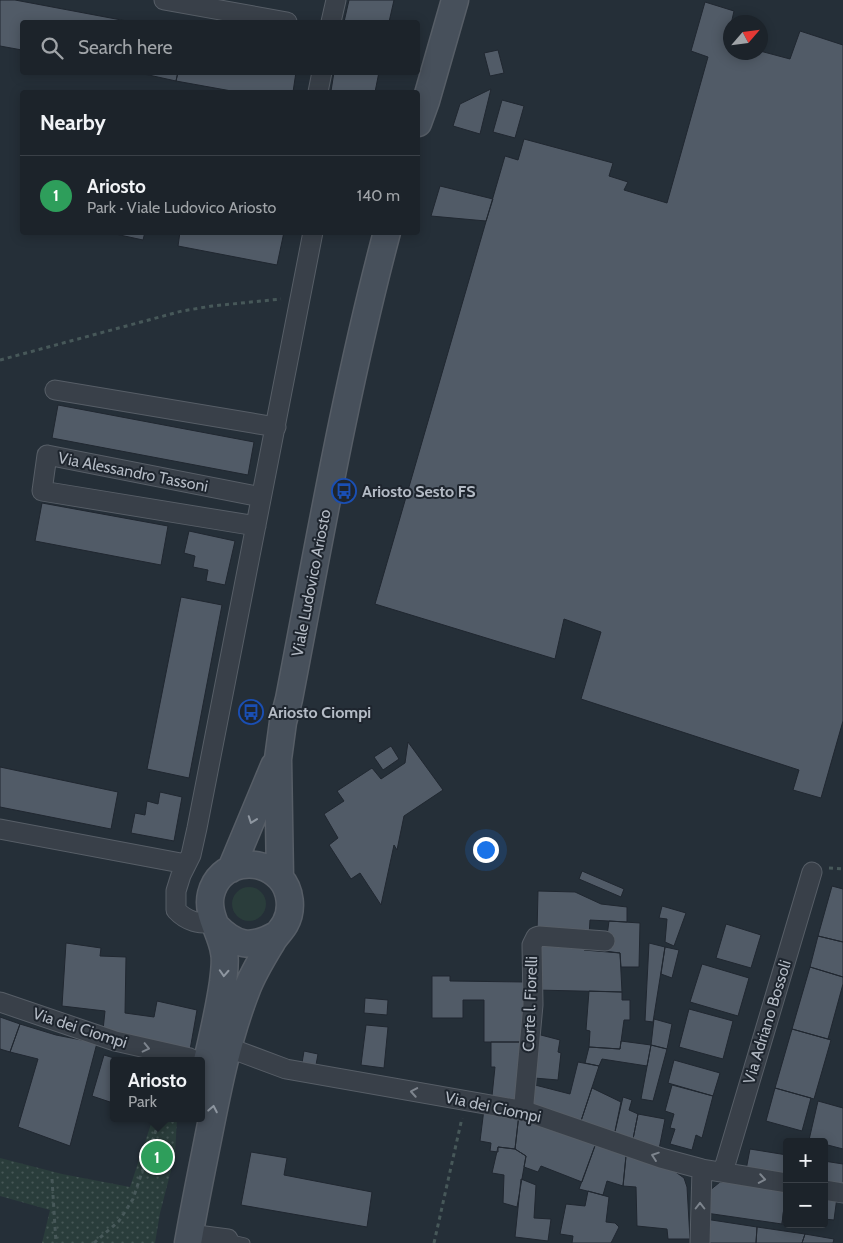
<!DOCTYPE html>
<html lang="en">
<head>
<meta charset="utf-8">
<style>
  :root { --surface:#1c232a; --page:#292f36; --text:#f1f3f6; --muted:#a0a4a8; --line:#3a4047; --accent:#93bbeb }
  body { margin:0; font-family:Cabin,sans-serif; background:var(--page); color:var(--text) }
  .controls { position:absolute; right:15px; bottom:15px; display:grid; overflow:hidden; border-radius:5px; box-shadow:0 2px 12px #0003 }
  .controls button { width:45px; height:45px; display:grid; place-items:center; padding:0; border:0; border-bottom:1px solid var(--line); background:var(--surface); color:var(--text); font:25px sans-serif }
  .compass { position:absolute; left:723px; top:15px; width:45px; height:45px; border-radius:50%; background:var(--surface); box-shadow:0 2px 12px #0003; rotate:62deg }
  .you { position:absolute; left:485px; top:849px; width:18px; height:18px; margin:-12px; border:4px solid #fff; border-radius:50%; background:#1a73e8; box-shadow:0 0 0 8px #1a73e833 }
  .badge { display:grid; place-items:center; width:32px; height:32px; border-radius:50%; background:var(--accent); color:#fff; font-size:16px; font-weight:700 }
  .pin { position:absolute; translate:-50% -50%; border:2px solid #fff; box-shadow:0 1px 5px #0006 }
  .popup { position:absolute; left:110px; top:1057px; width:95px; height:65px; box-sizing:border-box; display:grid; place-content:center; border-radius:5px; background:var(--surface); filter:drop-shadow(0 1px 4px #0005); font-size:16px; white-space:nowrap; color:var(--muted) }
  .popup b { font-size:19px; color:var(--text) }
  .popup::after { content:''; position:absolute; left:50%; top:100%; margin-left:-10px; border:10px solid transparent; border-top-color:var(--surface) }
  .list { margin:0; padding:0; list-style:none }
  h2 { display:flex; justify-content:space-between; align-items:center; height:65px; margin:0; padding:0 20px; font-size:21px }
  h2 small { font-size:16px; font-weight:400; color:var(--muted) }
  .list li { display:grid; grid-template-columns:32px 1fr auto; gap:15px; align-items:center; box-sizing:border-box; height:80px; padding:0 20px; border-top:1px solid var(--line) }
  .list b { display:block; font-size:19px; white-space:nowrap }
  .list p { margin:0; font-size:16px; white-space:nowrap; color:var(--muted) }
  .list em { font-size:16px; font-style:normal; color:var(--muted) }
  .icon { flex:none; width:28px; height:28px; fill:none; stroke:currentColor; stroke-width:2; stroke-linecap:round; stroke-linejoin:round }
  .map { position:relative; flex:none; width:843px; height:1243px; overflow:hidden }
  .search { position:absolute; background:var(--surface); box-shadow:0 2px 12px #0003; left:20px; top:20px; width:400px; height:55px; display:flex; align-items:center; gap:12px; box-sizing:border-box; padding:0 18px; border-radius:5px; color:var(--muted); font-size:19px }
  .panel { position:absolute; background:var(--surface); box-shadow:0 2px 12px #0003; left:20px; top:90px; width:400px; height:145px; border-radius:5px }
  .map>svg:first-child { display:block }
  .grass { fill:#2a3d3b }
  .park { fill:url(#park-dots) }
  .building { fill:#515b67; stroke:#202730 }
  .lines { fill:none; stroke-linecap:round; stroke-linejoin:round }
  .lane-casing { stroke:#575e67; stroke-width:11 }
  .street-casing { stroke:#575e67; stroke-width:21 }
  .secondary-casing { stroke:#575e67; stroke-width:29 }
  .path { stroke:#475859; stroke-width:3; stroke-dasharray:4 4; stroke-linecap:butt }
  .lane { stroke:#394049; stroke-width:9 }
  .street { stroke:#394049; stroke-width:19 }
  .secondary { stroke:#47505b; stroke-width:26 }
  .oneway { stroke:#8e96a0 }
  .oneway2 { stroke:#7d848d }
  .labels { text-anchor:middle; dominant-baseline:central; stroke-width:4; stroke-linejoin:round; paint-order:stroke }
  .street-label { font-size:16px; fill:#b4bbc5; stroke:#1e252e }
  .poi-label { font-size:16px; font-weight:bold; fill:#b4bbc5; stroke:#1e252e; text-anchor:start }
</style>
</head>
<body>
<div class="map">
<svg width="843" height="1243" viewBox="0 0 843 1243">
  <defs>
    <pattern id="park-dots" width="8" height="8" patternUnits="userSpaceOnUse" patternTransform="scale(1.25)"><rect width="8" height="8" fill="#2a3d3b"/><path d="M2 2h.1M6 6h.1" fill="none" stroke="#465756" stroke-width="1.8" stroke-linecap="round"/></pattern>
  </defs>
  <rect width="100%" height="100%" fill="#252f38"/>
  <path class="grass" d="M232 904a17 17 0 1 1 34 0a17 17 0 1 1-34 0Z"/>
  <path class="park" d="M153 1118H177L175 1155 160 1213 155 1243H42L50 1210 0 1196V1158L62 1174 130 1187Z"/>
  <path class="building" d="M0 0H15L132 22H22V50L0 46Z
    M349 0H394L389 22H344Z
    M705 2 734 11 727 42 730 43V52H760V51L790 59 800 31 843 45V721L821 798 793 790 799 770 581 699 601 632 564 619 555 659 375 604 505 156 518 160 524 139 613 163 609 176 628 182 624 190 667 203 708 57 691 51Z
    M498 50 504 73 490 76 484 53Z
    M135 72H178L176 81Z
    M178 72H296L293 92H237L176 81Z
    M334 72H379L375 92H339L331 91Z
    M491 89 480 134 453 126 460 104Z
    M502 100 524 106 515 138 493 132Z
    M440 186 493 199 486 221 431 216Z
    M106 232H145L143 240Z
    M180 232H284L277 265 178 246Z
    M58 405 254 442 248 475 52 438Z
    M42 503 168 526 161 565 35 541Z
    M189 531 235 541 225 585 206 581 208 570 193 567 195 556 184 553Z
    M181 597 222 605 189 778 147 769Z
    M408 742 443 790 404 816 397 850 394 845 381 905 360 873 351 879 329 845 338 838 324 814 344 801 337 791 372 768 381 779 405 763Z
    M391 746 399 759 383 770 374 757Z
    M0 767 118 792 111 829 0 807Z
    M160 792 182 797 174 841 131 833 135 813 145 815 147 801 158 804Z
    M582 871 624 889 621 897 579 879Z
    M832 886 843 889V942L818 936Z
    M538 891 575 892 601 904 627 907V922L590 920 589 936 537 933Z
    M662 906 686 913 674 946 665 942 667 919 659 918Z
    M609 921 640 923 639 967H621L620 953 605 951Z
    M726 924 761 935 751 968 716 958Z
    M818 936 843 942V977L810 967Z
    M537 940 585 945 584 950 620 953 622 992 536 990Z
    M66 943 101 948 100 956 126 957 125 1013 154 1017 157 1001 197 1010 190 1050 103 1030 105 1011 62 1006Z
    M649 943 665 947 653 1022 645 1021Z
    M665 947 679 950 672 978 661 974Z
    M702 964 749 978 738 1016 690 1002Z
    M810 967 843 977V984L828 1039 792 1029Z
    M432 976H450V981L525 982 524 1042H484V1000H463V1018H432Z
    M589 991 622 992V1000H630V1020H624L620 1049 589 1047 590 1031 586 1030Z
    M365 998 388 1000 387 1015 364 1013Z
    M689 1009 733 1021 723 1059 679 1047Z
    M0 1017 20 1024 10 1052 0 1049Z
    M654 1019 672 1024 667 1049 651 1045Z
    M20 1024 56 1035 97 1043 70 1146 18 1127 38 1059 10 1052Z
    M366 1025 388 1027 384 1068 361 1065Z
    M792 1029 831 1040 814 1099 775 1088Z
    M537 1034 560 1040 558 1052 561 1053 558 1080 534 1078Z
    M621 1041 651 1045 647 1066 602 1059 599 1066 585 1063 589 1047 620 1049Z
    M491 1042H524L517 1100 492 1096 495 1067H491Z
    M651 1045 667 1049 653 1101 641 1099Z
    M304 1051 318 1054 316 1065 302 1063Z
    M104 1055 124 1061H113V1103L92 1096Z
    M674 1060 720 1073 713 1096 668 1083Z
    M578 1062 599 1066 581 1121 531 1106 535 1085 570 1094Z
    M672 1085 713 1096 702 1138 696 1135 692 1150 670 1144 675 1129 670 1128 674 1114 665 1111Z
    M592 1088 621 1102 614 1136 581 1121Z
    M775 1088 811 1098 802 1131 766 1121Z
    M623 1097 632 1100 629 1110 638 1114 632 1144 614 1136Z
    M818 1101 843 1108V1149L824 1144V1142L809 1140Z
    M484 1109 519 1114 515 1149 498 1147V1152L490 1151 491 1143 480 1141Z
    M519 1114 596 1143 582 1182 541 1166 538 1172 524 1167 526 1156 515 1149Z
    M638 1114 665 1119 659 1149 632 1144Z
    M596 1143 626 1156 623 1186 607 1181 603 1195 579 1189Z
    M498 1147 515 1149 526 1156 517 1207 503 1203 504 1175 492 1173Z
    M750 1149 787 1155V1177L746 1170Z
    M251 1152 287 1158 284 1175 372 1192 367 1227 241 1205Z
    M626 1156 670 1168 684 1178 687 1187 690 1239H668L667 1229 637 1226 636 1187 623 1186Z
    M824 1161 843 1164V1186L824 1183Z
    M521 1179 536 1185 534 1218 551 1219 548 1241 515 1237Z
    M720 1182 770 1186 786 1190 782 1224 706 1213 709 1191Z
    M786 1190 787 1224H797L796 1226 782 1224Z
    M588 1191 609 1197 606 1222 615 1223 619 1227 611 1243H572L573 1236 560 1234 566 1204 585 1206Z
    M824 1195 837 1197 834 1220 824 1219Z
    M705 1219 757 1227 756 1243H704Z
    M757 1227 805 1234 802 1243H756Z
    M805 1234 834 1239 833 1243H802Z"/>
  <g class="lines">
    <defs>
      <path id="lane" d="M228 1239 245 1243"/>
      <path id="street" d="M164 0 287 22
        M331 22 336 0
        M318 92 322 72
        M55 390 276 427
        M256 526 42 491 47 455 261 497
        M0 829 186 864
        M215 923C199 924 187 922 176 910V891L181 875 191 855 197 828 313 232
        M0 1002 115 1041 190 1058
        M227 1047 286 1069 525 1111 661 1158 702 1169 787 1183
        M525 1111 524 1103 533 1005 532 945 536 937 539 936 605 941
        M723 1172 812 872
        M824 1190 843 1193
        M189 1234 228 1239V1243
        M700 1243 702 1169"/>
      <path id="secondary" d="M418 123 426 101 455 0
        M231 869 274 766
        M280 878 278 759 283 722 289 699C319 543 346 386 387 232
        M216 926C235 946 251 949 276 935
        M188 1243C194 1208 201 1174 208 1139 218 1088 228 1037 247 989 253 973 263 957 272 942 275 936 281 931 285 924 293 910 291 890 280 878 259 855 219 862 211 894 206 914 221 932 224 952 226 961 224 973 223 982 218 1017 209 1052 201 1086"/>
    </defs>
    <use href="#lane" class="lane-casing"/>
    <use href="#street" class="street-casing"/>
    <use href="#secondary" class="secondary-casing"/>
    <path class="path" d="M0 360 182 311 212 306 281 299
      M829 868 843 869
      M52 1179 56 1243
      M94 1243 119 1221 133 1199 160 1118
      M434 1243 462 1118"/>
    <use href="#lane" class="lane"/>
    <use href="#street" class="street"/>
    <use href="#secondary" class="secondary"/>
  </g>
  <defs><path id="oneway-chevron" d="M-2-3.5L2.5 0L-2 3.5" fill="none" stroke-width="1.6" stroke-linecap="round" stroke-linejoin="round" transform="scale(1.25)"/></defs>
  <g class="oneway">
    <use href="#oneway-chevron" transform="translate(252 820) rotate(110)"/>
    <use href="#oneway-chevron" transform="translate(224 973) rotate(93)"/>
    <use href="#oneway-chevron" transform="translate(213 1109) rotate(-79)"/>
  </g>
  <g class="oneway2">
    <use href="#oneway-chevron" transform="translate(146 1048) rotate(13)"/>
    <use href="#oneway-chevron" transform="translate(414 1092) rotate(-170)"/>
    <use href="#oneway-chevron" transform="translate(655 1156) rotate(-161)"/>
    <use href="#oneway-chevron" transform="translate(762 1179) rotate(10)"/>
    <use href="#oneway-chevron" transform="translate(700 1206) rotate(-90)"/>
  </g>
  <defs>
    <symbol id="bus-ring" viewBox="-11 -11 22 22"><circle r="9.5" fill="#1e252e" stroke="#1a4fb4" stroke-width="1.5"/><path d="M-5-6H5V4H4V6H2V4H-2V6H-4V4H-5ZM-3.5-4V0h7V-4ZM-3.5 1.2v1.5H-2V1.2ZM2 1.2v1.5H3.5V1.2Z" fill="#1a4fb4"/></symbol>
  </defs>
  <g fill-rule="evenodd">
    <use href="#bus-ring" x="330" y="477" width="28" height="28"/>
    <use href="#bus-ring" x="237" y="698" width="28" height="28"/>
  </g>
  <g class="labels">
    <g class="street-label">
      <text transform="translate(133 472) rotate(11)">Via Alessandro Tassoni</text>
      <text transform="translate(311 583) rotate(-79)">Viale Ludovico Ariosto</text>
      <text transform="translate(530 1004) rotate(-88)">Corte l. Fiorelli</text>
      <text transform="translate(767 1022) rotate(-73)">Via Adriano Bossoli</text>
      <text transform="translate(80 1028) rotate(18)">Via dei Ciompi</text>
      <text transform="translate(493 1107) rotate(12)">Via dei Ciompi</text>
    </g>
    <g class="poi-label">
      <text x="362" y="491">Ariosto Sesto FS</text>
      <text x="268" y="712">Ariosto Ciompi</text>
    </g>
  </g>
</svg>
<div class="controls">
<button>+</button>
<button>−</button>
</div>
<svg class="compass" viewBox="-18 -18 36 36"><path d="M0-13l5 13h-10z" fill="#e53935"/><path d="M0 13l5-13h-10z" fill="#a0a4a8"/></svg>
<div class="you"></div>
<div class="pin badge" style="left:157px;top:1157px;background:#2e9e5b">1</div>
<div class="popup"><b>Ariosto</b>Park</div>
<div class="search"><svg class="icon" aria-label="search" viewBox="0 0 24 24"><circle cx="10" cy="10" r="6"/><path d="M15 15l6 6"/></svg>Search here</div>
<section class="panel">
<h2>Nearby<small></small></h2>
<ul class="list">
<li><span class="badge" style="background:#2e9e5b">1</span><div><b>Ariosto</b><p>Park · Viale Ludovico Ariosto</p></div><em>140 m</em></li>
</ul>
</section>
</div>
</body>
</html>
